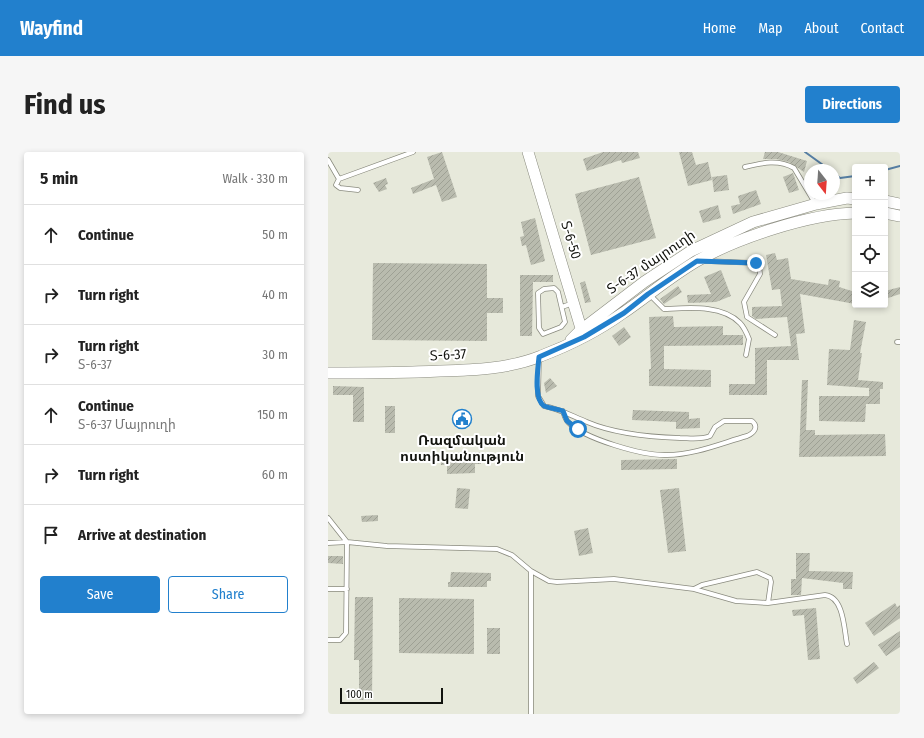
<!DOCTYPE html>
<html lang="en">
<head>
<meta charset="utf-8">
<style>
  :root { --surface:#fff; --page:#f6f6f6; --text:#222; --muted:#767676; --line:#e0e0e0; --accent:#2280cd }
  body { margin:0; font-family:"Fira Sans Condensed","Noto Sans Armenian",sans-serif; background:var(--page); color:var(--text) }
  .controls { position:absolute; right:12px; top:12px; display:grid; overflow:hidden; border-radius:4px; box-shadow:0 2px 6px #0003 }
  .controls button { width:36px; height:36px; display:grid; place-items:center; padding:0; border:0; border-bottom:1px solid var(--line); background:var(--surface); color:var(--text); font:20px sans-serif }
  .compass { position:absolute; left:476px; top:12px; width:36px; height:36px; border-radius:50%; background:var(--surface); box-shadow:0 2px 6px #0003; rotate:163deg }
  .scale { position:absolute; left:12px; bottom:10px; width:103px; box-sizing:border-box; padding-left:4px; border:2px solid #12130e; border-top:0; font-size:11px; line-height:14px; white-space:nowrap; color:#12130e; -webkit-text-stroke:3px #fff; paint-order:stroke }
  .stop { position:absolute; width:12px; height:12px; margin:-9px; border:3px solid #2280cd; border-radius:50%; background:#fff }
  .stop.end { background:#2280cd; border-color:#fff; box-shadow:0 1px 4px #0008 }
  .list { margin:0; padding:0; list-style:none }
  h2 { display:flex; justify-content:space-between; align-items:center; height:52px; margin:0; padding:0 16px; font-size:17px }
  h2 small { font-size:13px; font-weight:400; color:var(--muted) }
  .list li { display:grid; grid-template-columns:26px 1fr auto; gap:12px; align-items:center; box-sizing:border-box; height:60px; padding:0 16px; border-top:1px solid var(--line) }
  .list b { display:block; font-size:15px; white-space:nowrap }
  .list p { margin:0; font-size:13px; white-space:nowrap; color:var(--muted) }
  .list em { font-size:13px; font-style:normal; color:var(--muted) }
  .actions { display:flex; gap:8px; padding:12px 16px }
  .actions a { flex:1; padding:9px 0; border:1px solid var(--accent); border-radius:4px; text-align:center; font-size:14px; color:var(--accent) }
  .actions .main { background:var(--accent); color:#fff }
  .icon { flex:none; width:22px; height:22px; fill:none; stroke:currentColor; stroke-width:2; stroke-linecap:round; stroke-linejoin:round }
  .map { position:relative; flex:none; width:572px; height:562px; overflow:hidden; border-radius:4px }
  header { display:flex; align-items:center; gap:24px; box-sizing:border-box; height:56px; padding:0 20px; background:var(--accent); color:#fff }
  header strong { font-size:19px }
  nav { display:flex; gap:22px; margin-inline-start:auto; font-size:14px }
  .intro { display:flex; align-items:center; justify-content:space-between; box-sizing:border-box; height:96px; padding:0 24px }
  h1 { margin:0; font-size:28px }
  .button { padding:10px 18px; border-radius:4px; background:var(--accent); color:#fff; font-size:14px; font-weight:700 }
  main { display:flex; gap:24px; padding:0 24px }
  aside { flex:1; background:var(--surface); border-radius:4px; box-shadow:0 2px 6px #0003 }
  .map>svg:first-child { display:block }
  .lines { fill:none; stroke-linecap:round; stroke-linejoin:round }
  .stream { stroke:#567ea3; stroke-width:2 }
  .building { fill:url(#building-hatch) }
  .lane-casing { stroke:#8a8b7f; stroke-width:5.5 }
  .secondary-casing { stroke:#8a8b7f; stroke-width:12 }
  .lane { stroke:#fff; stroke-width:4 }
  .secondary { stroke:#fff; stroke-width:11 }
  .route { stroke:#2280cd; stroke-width:5 }
  .labels { text-anchor:middle; dominant-baseline:central; stroke-width:4; stroke-linejoin:round; paint-order:stroke }
  .street-label { font-size:14px; fill:#12130e; stroke:#fff }
  .poi-label { font-size:14px; font-weight:bold; fill:#12130e; stroke:#fff }
</style>
</head>
<body>
<header>
<strong>Wayfind</strong>
<nav><a>Home</a><a>Map</a><a>About</a><a>Contact</a></nav>
</header>
<div class="intro"><h1>Find us</h1><a class="button">Directions</a></div>
<main>
<aside>
<h2>5 min<small>Walk · 330 m</small></h2>
<ul class="list">
<li><svg class="icon" aria-label="ahead" viewBox="0 0 24 24"><path d="M12 20V5M6 11l6-6 6 6"/></svg><div><b>Continue</b></div><em>50 m</em></li>
<li><svg class="icon" aria-label="right" viewBox="0 0 24 24"><path d="M7 20v-9h11M14 6l5 5-5 5"/></svg><div><b>Turn right</b></div><em>40 m</em></li>
<li><svg class="icon" aria-label="right" viewBox="0 0 24 24"><path d="M7 20v-9h11M14 6l5 5-5 5"/></svg><div><b>Turn right</b><p>Տ-6-37</p></div><em>30 m</em></li>
<li><svg class="icon" aria-label="ahead" viewBox="0 0 24 24"><path d="M12 20V5M6 11l6-6 6 6"/></svg><div><b>Continue</b><p>Տ-6-37 Մայրուղի</p></div><em>150 m</em></li>
<li><svg class="icon" aria-label="right" viewBox="0 0 24 24"><path d="M7 20v-9h11M14 6l5 5-5 5"/></svg><div><b>Turn right</b></div><em>60 m</em></li>
<li><svg class="icon" aria-label="arrive" viewBox="0 0 24 24"><path d="M6 21V4h12l-3 4 3 4H6"/></svg><div><b>Arrive at destination</b></div></li>
</ul>
<div class="actions"><a class="main">Save</a><a>Share</a></div>
</aside>
<div class="map">
<svg width="572" height="562" viewBox="0 0 572 562">
  <defs>
    <pattern id="building-hatch" width="6" height="6" patternUnits="userSpaceOnUse"><rect width="6" height="6" fill="#b9bbae"/><path d="M-1 1l2-2M0 6l6-6M5 7l2-2" fill="none" stroke="#9ea094"/></pattern>
  </defs>
  <rect width="100%" height="100%" fill="#e7e9db"/>
  <g class="lines">
    <path class="stream" d="M477 0 502 18
      M557 18 572 14
      M506 21 512 26 527 24"/>
  </g>
  <path class="building" d="M114 0 129 45 114 50 108 33 85 42 83 36 106 27 99 5Z
    M275 0H310L312 6 294 11 293 8 259 19 255 7Z
    M351 0H364L368 13 380 10 384 28 360 34Z
    M437 0H450L479 9 476 20 461 10 448 7H435Z
    M465 21 471 38 461 41 455 25Z
    M399 23 401 38 386 40 384 25Z
    M311 25 328 86 263 103 247 42Z
    M58 26 60 32 57 33 59 37 51 40 45 31Z
    M428 38 433 52 405 62 403 54 412 52 410 44Z
    M390 53 393 66 375 71 371 59Z
    M207 66 217 109 203 113 198 93 194 94 192 85 196 84 193 70Z
    M447 101 449 108 460 106 463 127 500 133 501 127 512 129 511 135 527 140V152L472 142 477 181 468 182 471 208H439V243H401V232H427V196L463 194 459 165 428 167 424 164V155L454 154 452 137 444 138 438 103Z
    M45 111 159 112V146H175V161H159V189L44 188Z
    M393 118 403 144 388 150 360 151 359 143 383 142 376 125Z
    M192 123H225V130H205L204 184H192Z
    M257 129 263 150 257 151 252 131Z
    M350 134 354 140 336 152 332 147Z
    M572 135V142L557 147V139Z
    M345 164 346 175 395 174V183H415V193L336 194V217L383 218V235L321 234V217H323L321 165Z
    M526 168 538 170 532 201H534L530 228 555 230V237H552V252H538L537 270 491 269V244H541V236L499 233 501 197 522 198Z
    M296 175 303 185 291 194 284 184Z
    M222 226 229 234 218 241 216 231Z
    M474 228H480L478 278H487V283L557 282 558 304 471 305Z
    M5 234 36 235V270H25V243H5Z
    M57 254H67V281H57Z
    M305 258 361 260V267L372 266V276L348 277V270L304 268Z
    M127 260 142 261V274L126 273Z
    M112 300H152L153 312H147V321L119 322V313H113Z
    M349 307V317L293 318V308Z
    M129 336 142 337 140 357 127 356Z
    M351 336 358 399 340 401 332 338Z
    M50 363V369L34 370 33 364Z
    M260 376 265 401 251 404 246 379Z
    M468 401H482L481 419 525 420 524 437H515V431L474 426 473 443H463V427H468Z
    M0 404H15V412L0 411Z
    M123 420 163 421V429H159V435H120V430H122Z
    M27 445H45L44 548H31V508H26Z
    M71 446 146 447V502L71 501Z
    M567 451 569 455 572 453V466L546 484 537 471Z
    M488 456 492 507 480 508 476 463 465 464 464 458Z
    M159 476H172V502H159Z
    M572 479V495L558 504 550 493Z
    M546 510 551 516 529 532 525 526Z"/>
  <g class="lines">
    <defs>
      <path id="lane" d="M0 8 11 27
        M417 15C434 11 450 7 466 16L487 51
        M30 38 12 36 8 33 11 27 85 0
        M377 109 428 111 431 114 432 122 416 150 419 165 447 183
        M226 136 230 140 237 170 233 175 215 182 211 176 210 141 216 137Z
        M322 143 336 157C359 156 394 152 412 171 416 175 419 182 421 187L418 203
        M234 155 245 151
        M569 190H572
        M211 206 210 244 216 254C232 257 244 264 259 270 287 282 321 285 352 286 361 286 373 288 382 284L387 275 396 269H424C431 275 426 281 419 284 394 291 366 303 339 303 316 304 256 287 240 270 237 267 236 262 235 259
        M0 366 19 390 0 391
        M203 419 221 429 229 430 286 427 366 437 408 449 440 451 443 430 442 426 429 420 374 433 366 437
        M0 437H19
        M440 451 497 443C516 445 516 477 519 492
        M0 488H12L18 481 19 390 59 394 169 397 184 403 203 419V562"/>
      <path id="secondary" d="M200 0 255 183
        M557 49 572 52
        M557 61 572 64
        M243 188 253 178 316 130 363 99 425 70 488 52 519 46 527 47
        M0 221C37 221 74 221 112 219 145 218 181 217 213 204 242 193 270 179 295 161 320 144 343 124 369 109 409 86 481 62 527 61"/>
    </defs>
    <use href="#lane" class="lane-casing"/>
    <use href="#secondary" class="secondary-casing"/>
    <use href="#lane" class="lane"/>
    <use href="#secondary" class="secondary"/>
  </g>
  <g class="lines">
    <path class="route" d="M250 277 239 269 235 259C229 257 221 256 216 254 205 247 210 216 211 205L256 185 296 161 320 142 369 109 428 111"/>
  </g>
  <defs>
    <symbol id="civic-ring" viewBox="-11 -11 22 22"><circle r="9.5" fill="#fff" stroke="#2280cd" stroke-width="1.5"/><path d="M-.6-6.5H3V-4.5H.6V-3L4-1V1h2V6H-6V1h2V-1L-.6-3ZM-1.2 2.5V6h2.4V2.5Z" fill="#2280cd"/></symbol>
  </defs>
  <g fill-rule="evenodd">
    <use href="#civic-ring" x="123" y="256" width="22" height="22"/>
  </g>
  <g class="labels">
    <g class="street-label">
      <text transform="translate(243 88) rotate(73)">Տ-6-50</text>
      <text transform="translate(323 110) rotate(-34)">Տ-6-37 մայրուղի</text>
      <text transform="translate(120 203) rotate(-3)">Տ-6-37</text>
    </g>
    <g class="poi-label">
      <text x="134" y="288">Ռազմական<tspan x="134" dy="16">ոստիկանություն</tspan></text>
    </g>
  </g>
</svg>
<div class="controls">
<button>+</button>
<button>−</button>
<button><svg class="icon" aria-label="locate" viewBox="0 0 24 24"><circle cx="12" cy="12" r="6"/><path d="M12 2v4M12 18v4M2 12h4M18 12h4"/></svg></button>
<button><svg class="icon" aria-label="layers" viewBox="0 0 24 24"><path d="M12 4l9 5-9 5-9-5zM3 14l9 5 9-5"/></svg></button>
</div>
<svg class="compass" viewBox="-18 -18 36 36"><path d="M0-13l5 13h-10z" fill="#e53935"/><path d="M0 13l5-13h-10z" fill="#767676"/></svg>
<div class="scale">100 m</div>
<div class="stop" style="left:250px;top:277px"></div>
<div class="stop end" style="left:428px;top:111px"></div>
</div>
</main>
</body>
</html>
